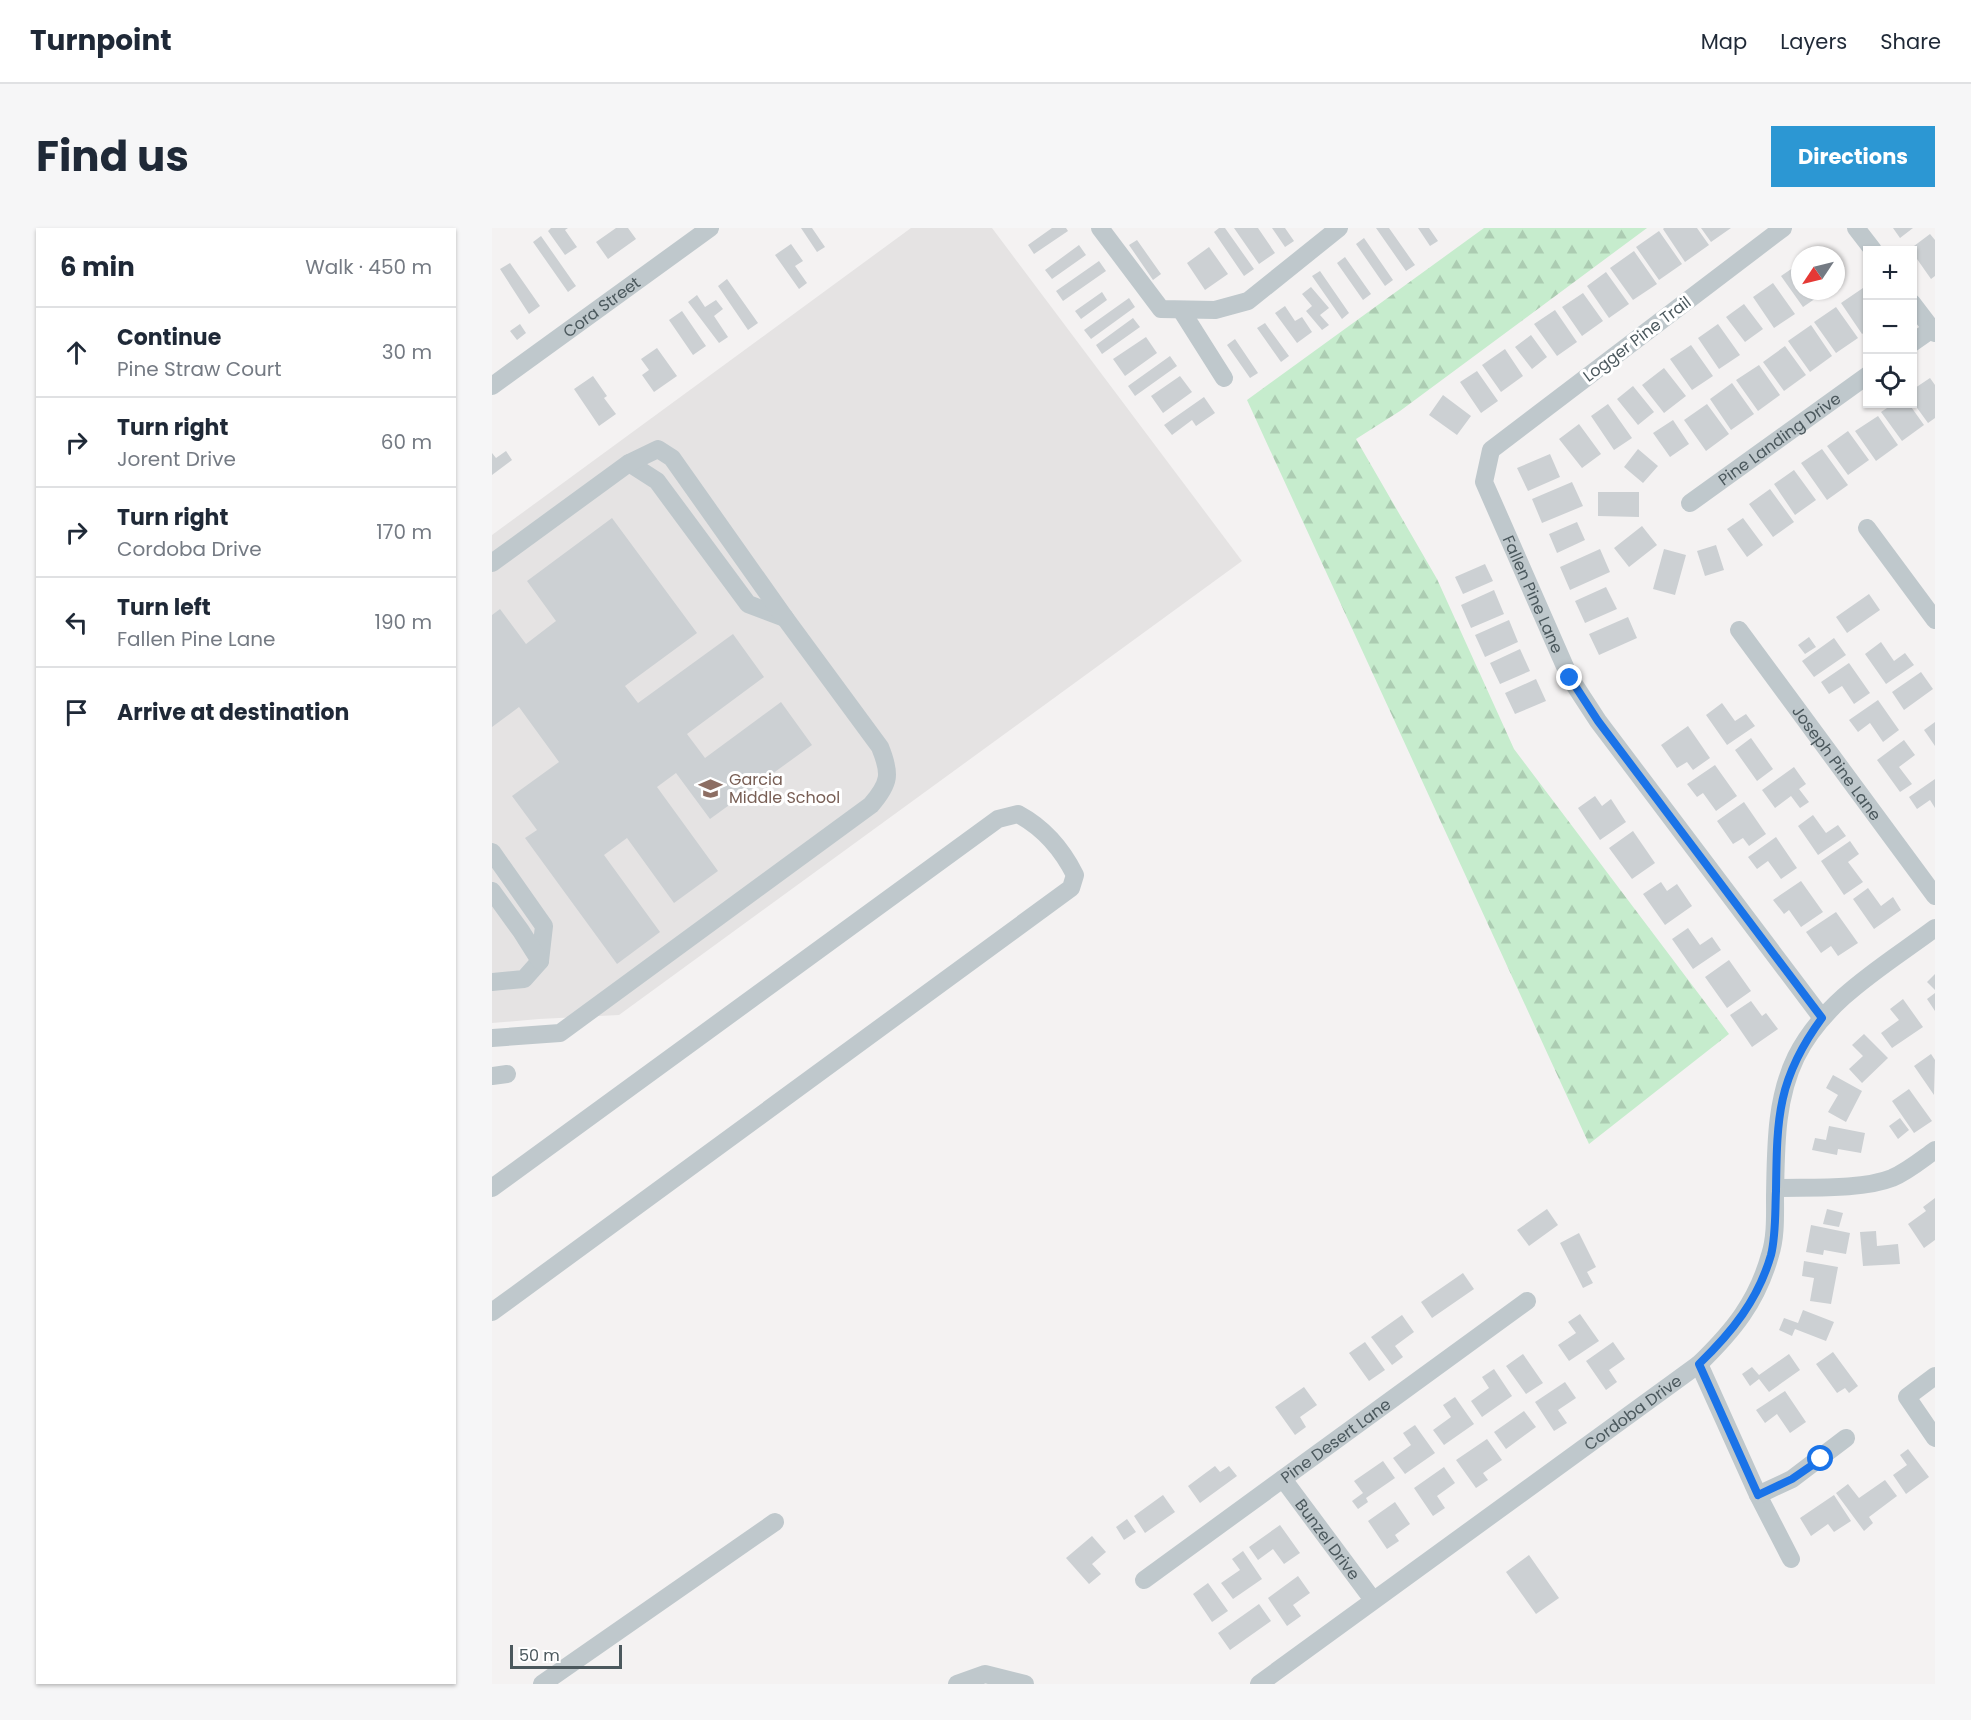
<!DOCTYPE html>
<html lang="en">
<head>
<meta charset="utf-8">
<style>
  :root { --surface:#fff; --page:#f6f6f7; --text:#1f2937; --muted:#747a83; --line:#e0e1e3; --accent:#2c97d3 }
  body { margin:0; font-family:Poppins,sans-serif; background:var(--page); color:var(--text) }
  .controls { position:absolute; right:18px; top:18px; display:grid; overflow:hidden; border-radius:0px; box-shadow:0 2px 4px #0004 }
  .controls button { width:54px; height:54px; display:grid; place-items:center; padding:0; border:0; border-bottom:2px solid var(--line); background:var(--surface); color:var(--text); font:30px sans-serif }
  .compass { position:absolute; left:1299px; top:18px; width:54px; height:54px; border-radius:50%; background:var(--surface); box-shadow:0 2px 4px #0004; rotate:235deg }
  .scale { position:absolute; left:18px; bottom:15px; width:112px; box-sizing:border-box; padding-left:6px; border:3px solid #4b585d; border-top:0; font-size:16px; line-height:21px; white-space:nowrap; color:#4b585d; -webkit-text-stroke:4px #fff; paint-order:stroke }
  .stop { position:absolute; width:18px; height:18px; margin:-14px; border:4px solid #1a73e8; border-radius:50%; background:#fff }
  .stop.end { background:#1a73e8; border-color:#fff; box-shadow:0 2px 6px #0008 }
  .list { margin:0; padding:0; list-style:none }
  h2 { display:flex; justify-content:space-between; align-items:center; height:78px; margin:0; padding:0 24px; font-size:26px }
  h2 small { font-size:20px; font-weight:400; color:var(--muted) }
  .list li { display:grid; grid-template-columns:39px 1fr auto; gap:18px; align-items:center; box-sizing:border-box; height:90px; padding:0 24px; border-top:2px solid var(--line) }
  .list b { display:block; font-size:22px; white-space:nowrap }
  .list p { margin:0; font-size:20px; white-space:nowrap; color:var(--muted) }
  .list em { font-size:20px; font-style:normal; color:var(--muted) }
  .icon { flex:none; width:33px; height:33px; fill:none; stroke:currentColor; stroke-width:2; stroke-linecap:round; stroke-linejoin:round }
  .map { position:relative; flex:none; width:1443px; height:1456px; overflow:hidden; border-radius:0px }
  header { display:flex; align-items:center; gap:36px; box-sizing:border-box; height:84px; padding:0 30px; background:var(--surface); border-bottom:2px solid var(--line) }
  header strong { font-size:28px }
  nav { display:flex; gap:33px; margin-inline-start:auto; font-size:21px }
  .intro { display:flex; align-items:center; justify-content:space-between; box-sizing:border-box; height:144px; padding:0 36px }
  h1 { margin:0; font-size:42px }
  .button { padding:15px 27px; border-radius:0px; background:var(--accent); color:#fff; font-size:21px; font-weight:700 }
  main { display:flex; gap:36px; padding:0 36px }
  aside { flex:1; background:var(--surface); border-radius:0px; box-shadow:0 2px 4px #0004 }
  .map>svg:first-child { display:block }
  .education { fill:#e5e3e3 }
  .forest { fill:url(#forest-firs) }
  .building { fill:#ccd0d3 }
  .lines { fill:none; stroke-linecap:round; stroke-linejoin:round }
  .minor { stroke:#bfc8cc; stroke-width:18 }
  .route { stroke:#1a73e8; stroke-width:8 }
  .labels { text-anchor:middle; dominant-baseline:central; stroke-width:6; stroke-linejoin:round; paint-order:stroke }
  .street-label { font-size:16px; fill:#4b585d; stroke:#fff }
  .education-label { font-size:16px; fill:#785e54; stroke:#fff; text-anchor:start }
</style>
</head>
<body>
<header>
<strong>Turnpoint</strong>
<nav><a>Map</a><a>Layers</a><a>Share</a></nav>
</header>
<div class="intro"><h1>Find us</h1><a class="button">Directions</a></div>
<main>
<aside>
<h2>6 min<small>Walk · 450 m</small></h2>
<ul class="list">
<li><svg class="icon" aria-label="ahead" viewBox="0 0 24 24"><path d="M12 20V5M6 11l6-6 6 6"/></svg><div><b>Continue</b><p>Pine Straw Court</p></div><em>30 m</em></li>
<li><svg class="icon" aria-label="right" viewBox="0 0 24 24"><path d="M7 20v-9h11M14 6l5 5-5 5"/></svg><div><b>Turn right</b><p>Jorent Drive</p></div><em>60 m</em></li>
<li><svg class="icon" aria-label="right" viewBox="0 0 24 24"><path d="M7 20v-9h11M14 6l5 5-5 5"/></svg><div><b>Turn right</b><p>Cordoba Drive</p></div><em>170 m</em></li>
<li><svg class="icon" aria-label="left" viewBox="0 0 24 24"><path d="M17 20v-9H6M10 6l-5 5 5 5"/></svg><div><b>Turn left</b><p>Fallen Pine Lane</p></div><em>190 m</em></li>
<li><svg class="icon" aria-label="arrive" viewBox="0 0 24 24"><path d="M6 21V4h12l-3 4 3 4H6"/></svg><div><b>Arrive at destination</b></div></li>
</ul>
</aside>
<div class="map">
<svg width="1443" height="1456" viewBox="0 0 1443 1456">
  <defs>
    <pattern id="forest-firs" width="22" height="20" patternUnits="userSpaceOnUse" patternTransform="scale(1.5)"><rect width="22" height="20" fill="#c6eccd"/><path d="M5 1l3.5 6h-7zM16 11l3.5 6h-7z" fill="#acccb2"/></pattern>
  </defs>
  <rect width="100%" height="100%" fill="#f4f2f2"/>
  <path class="education" d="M419 0H500L750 333 127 787 47 791 0 795V307Z"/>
  <path class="forest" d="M992 0H1155L908 183 864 211 945 351 1022 521 1237 806 1097 916 755 172Z"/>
  <path class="building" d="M59 0H76L73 2 85 19 73 27 56 3Z
    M124 0H136L144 11 116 31 104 14Z
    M309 0H320L333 19 325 24Z
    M560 0H574L576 3 542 26 536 17Z
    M727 0H733L762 41 752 48 722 4Z
    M742 0H766L783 25 767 36Z
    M780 0H793L802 13 793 19Z
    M884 0H897L923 37 914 43Z
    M926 0H937L946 13 938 18Z
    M1172 0H1205L1217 17 1193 34 1171 1Z
    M1209 0H1239L1219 14Z
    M1401 0H1421L1408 10Z
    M1167 3 1190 36 1167 52 1144 19Z
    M1438 6 1443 12V48L1439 51 1418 21Z
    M49 8 84 58 76 64 41 14Z
    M872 10 901 52 893 58 864 16Z
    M645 12 669 46 661 52 637 17Z
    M299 16 311 33 303 38 315 55 307 61 283 27Z
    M587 17 594 27 560 51 553 42Z
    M717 19 736 46 713 62 695 35Z
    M1142 23 1165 56 1141 72 1118 40Z
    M853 29 879 66 871 72 845 35Z
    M607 33 614 43 571 73 564 63Z
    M18 35 48 78 37 86 8 41Z
    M1308 35V63H1328L1330 66 1311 79 1289 48Z
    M828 43 857 85 850 91 820 48Z
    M1114 44 1137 76 1117 90 1095 58Z
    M235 51 266 95 256 102 226 58Z
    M1281 55 1303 86 1282 100 1261 69Z
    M819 59 837 80 828 87 837 97 830 102 814 83 820 78 810 66Z
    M1371 60 1376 67V102L1370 106 1349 75Z
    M610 64 615 72 589 91 583 83Z
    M1091 65 1111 93 1090 108 1070 79Z
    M205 67 213 79 224 72 231 81 222 88 236 109 227 115 196 74Z
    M637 70 643 79 599 111 592 102Z
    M1252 76 1271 101 1253 114 1234 89Z
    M793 78 803 93 810 89 820 104 805 115 783 85Z
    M1344 79 1366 110 1344 125 1322 94Z
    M1063 82 1085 114 1065 128 1042 96Z
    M190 83 214 118 201 127 177 92Z
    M641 90 648 99 610 126 604 117Z
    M773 95 797 128 789 134 765 100Z
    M28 96 34 105 25 112 18 103Z
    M1226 96 1248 127 1227 141 1206 110Z
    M1319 97 1340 128 1318 144 1296 113Z
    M1039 107 1055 129 1040 141 1023 119Z
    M654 109 665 125 633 148 621 131Z
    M743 111 766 145 758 150 735 117Z
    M1199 117 1221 148 1200 162 1178 131Z
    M1293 118 1314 147 1292 163 1271 134Z
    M165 120 185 148 162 164 150 147 157 142 149 131Z
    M1013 121 1031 148 1009 164 990 137Z
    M678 128 685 138 643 168 636 158Z
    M1267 137 1288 167 1266 183 1244 152Z
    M1172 140 1194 168 1172 185 1150 157Z
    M985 143 1006 173 989 185 968 154Z
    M101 148 115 168 112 170 124 186 107 198 82 161Z
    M688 148 700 164 671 185 659 168Z
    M1438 150 1443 157V190L1436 195 1420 173V162Z
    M1240 155 1262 186 1239 202 1218 171Z
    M1141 158 1162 184 1146 197 1125 171Z
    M951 167 979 188 965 207 937 187Z
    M712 169 723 185 704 198 700 192 680 207 672 197Z
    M1116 176 1140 210 1122 222 1099 188Z
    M1215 176 1237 206 1214 223 1192 192Z
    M1401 176H1417L1432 197 1410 213 1389 184Z
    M1386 188 1406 217 1384 233 1363 203Z
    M1181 192 1197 216 1178 229 1161 205Z
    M1087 196 1109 226 1090 240 1067 211Z
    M1356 203 1377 232 1356 247 1335 218Z
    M1146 221 1166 238 1151 255 1132 239Z
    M1330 221 1356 257 1335 272 1309 235Z
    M14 223 20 232 0 247V225L4 230Z
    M1058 226 1068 249 1036 263 1025 240Z
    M1302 242 1324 272 1303 287 1282 256Z
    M1080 254 1091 278 1050 295 1040 271Z
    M1278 261 1302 294 1281 309 1257 276Z
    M1106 264H1147V289L1106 288Z
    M120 290 205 405 133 458 146 475 241 406 272 449 195 506 213 530 289 474 320 517 218 591 184 545 165 559 226 643 182 675 135 610 112 627 168 704 125 736 33 610 45 602 20 568 67 534 27 479 0 499V387L8 381 34 416 64 393 35 353Z
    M1251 290 1271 317 1255 329 1235 301Z
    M1085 294 1093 312 1065 325 1057 306Z
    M1150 298 1165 317 1137 339 1122 320Z
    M1224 317 1232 342 1213 348 1205 323Z
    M1108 321 1118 344 1078 362 1068 339Z
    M1172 321 1194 327 1183 367 1161 361Z
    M993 336 1001 353 971 366 963 349Z
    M1114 359 1125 381 1093 395 1083 373Z
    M1002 362 1012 386 979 400 969 377Z
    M1377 366 1388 382 1355 405 1344 389Z
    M1136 389 1145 410 1107 427 1097 406Z
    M1017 392 1026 414 993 429 983 407Z
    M1317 409 1324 419 1313 426 1306 417Z
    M1342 410 1354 427 1322 449 1310 433Z
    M1389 414 1402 433 1413 425 1422 437 1394 456 1373 426Z
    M1028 421 1038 443 1008 456 998 435Z
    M1357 435 1378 465 1362 476 1350 458 1337 466 1329 454Z
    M1429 444 1441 461 1412 482 1400 464Z
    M1044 451 1054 473 1023 486 1013 465Z
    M1386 472 1407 502 1391 514 1378 495 1366 504 1357 492Z
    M1230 475 1243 493 1254 486 1263 498 1235 517 1214 487Z
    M1443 494V518L1432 502Z
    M1196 498 1218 530 1201 542 1195 534 1185 540 1169 517Z
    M1259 510 1281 541 1265 553 1243 522Z
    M1412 512 1423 527 1407 539 1420 556 1408 564 1385 532Z
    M1223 537 1245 568 1224 583 1211 565 1205 569 1195 556Z
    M1302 539 1314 556 1307 561 1317 574 1308 580 1299 568 1283 580 1270 562Z
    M1443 551V580L1438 572 1425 581 1417 569Z
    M1103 568 1110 578 1119 571 1134 594 1108 612 1086 580Z
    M1252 574 1274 606 1257 618 1251 610 1241 616 1225 593Z
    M1321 587 1334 605 1346 597 1354 608 1326 627 1306 598Z
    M1141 603 1163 635 1140 651 1117 620Z
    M1284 609 1305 640 1289 651 1276 633 1265 641 1256 629Z
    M1358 613 1367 626 1356 634 1371 654 1352 667 1329 633Z
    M1309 653 1331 684 1309 699 1297 682 1292 686 1281 672Z
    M1169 654 1175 663 1185 656 1200 678 1173 697 1151 666Z
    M1376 660 1389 678 1401 669 1409 682 1382 701 1361 671Z
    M1344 684 1366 715 1346 728 1339 718 1329 725 1314 704Z
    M1196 700 1208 717 1220 709 1229 722 1201 741 1180 711Z
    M1237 732 1259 763 1235 780 1213 749Z
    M1443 746V762L1435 754Z
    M1443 765V783L1435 771Z
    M1411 771 1431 799 1400 820 1389 805 1407 792 1398 781Z
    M1259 773 1270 788 1274 785 1286 801 1260 819 1238 787Z
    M1372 806 1396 830 1370 855 1357 841 1371 828 1360 817Z
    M1439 826 1443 832 1442 867 1422 838Z
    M1341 847 1370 863 1354 894 1336 884 1346 867 1334 860Z
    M1417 861 1440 893 1422 905 1400 873Z
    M1408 890 1417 902 1406 911 1397 898Z
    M1337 898 1373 905 1369 925 1346 921 1345 927 1320 922 1323 910 1334 912Z
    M1443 970V1012L1432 1020 1416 996 1434 983 1431 979Z
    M1055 981 1066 997 1037 1018 1025 1002Z
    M1335 981 1351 985 1347 999 1331 996Z
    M1319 997 1358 1005 1354 1026 1332 1022 1331 1027 1314 1024Z
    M1384 1003 1385 1018 1406 1016 1408 1036 1371 1038 1368 1004Z
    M1087 1005 1104 1039 1095 1044 1101 1055 1091 1060 1068 1015Z
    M1312 1033 1346 1039 1339 1076 1318 1073 1322 1050 1310 1048Z
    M971 1045 982 1061 940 1090 929 1074Z
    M1311 1082 1342 1094 1334 1113 1303 1101 1300 1108 1287 1102 1292 1090 1306 1095Z
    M1088 1086 1107 1113 1077 1133 1066 1117 1084 1105 1076 1094Z
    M910 1087 922 1104 903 1118 911 1129 900 1137 879 1109Z
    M873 1114 893 1142 877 1153 857 1125Z
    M1121 1114 1133 1131 1117 1142 1125 1154 1114 1162 1094 1133Z
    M1341 1124 1366 1158 1357 1165 1353 1160 1345 1165 1324 1136Z
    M1031 1126 1051 1155 1034 1166 1014 1138Z
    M1297 1126 1308 1142 1277 1164 1267 1151 1258 1158 1250 1146 1260 1139 1267 1147Z
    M1002 1141 1020 1168 990 1189 979 1173 997 1160 990 1149Z
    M1073 1154 1084 1170 1066 1182 1075 1195 1062 1203 1043 1174Z
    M812 1159 825 1177 808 1189 814 1199 803 1207 783 1179Z
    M1293 1163 1314 1194 1298 1205 1285 1186 1273 1195 1264 1182Z
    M963 1169 982 1196 952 1217 941 1202 959 1189 951 1177Z
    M1032 1183 1044 1199 1014 1221 1002 1204Z
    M923 1197 943 1225 913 1246 901 1230 919 1217 911 1205Z
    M995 1211 1010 1232 991 1245 996 1252 984 1260 964 1232Z
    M1416 1221 1437 1249 1414 1266 1401 1247 1415 1237 1408 1227Z
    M891 1233 903 1250 874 1270 876 1274 866 1281 860 1273 871 1265 862 1253Z
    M723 1238 728 1244 737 1238 745 1248 708 1275 696 1258Z
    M952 1239 963 1255 945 1268 953 1280 941 1288 922 1260Z
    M1393 1252 1405 1268 1377 1289 1381 1295 1372 1303 1344 1265 1356 1256 1367 1270Z
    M671 1267 683 1284 653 1305 642 1288Z
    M1342 1267 1359 1293 1342 1304 1336 1296 1319 1308 1308 1290Z
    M903 1274 918 1296 903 1307 907 1313 895 1321 876 1293Z
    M635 1291 644 1304 632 1312 624 1299Z
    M788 1297 808 1325 792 1336 781 1321 766 1332 757 1319Z
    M600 1308 614 1324 600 1336 609 1346 597 1356 574 1330Z
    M751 1323 770 1351 741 1371 729 1355 748 1342 740 1331Z
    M1037 1327 1067 1370 1044 1386 1014 1344Z
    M806 1348 818 1365 801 1377 809 1388 795 1398 776 1370Z
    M716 1355 736 1383 720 1394 701 1366Z
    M767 1376 779 1393 738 1422 726 1405Z"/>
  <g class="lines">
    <g class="minor">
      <path d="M608 0 669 81 723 82 756 73 847 0"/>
      <path id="s1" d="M1291 0 999 222 992 254 1078 450 1106 493 1330 790"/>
      <path d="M1364 0 1381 22"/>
      <path d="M1420 75 1443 105"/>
      <path d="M689 82 732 150"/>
      <path d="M1420 115 1443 99"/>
      <path id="s2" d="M0 158 218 0"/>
      <path d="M137 235 165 253 256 376 293 390"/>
      <path id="s3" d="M1198 275 1376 147"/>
      <path d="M1375 300 1443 392"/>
      <path d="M0 335 137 235 166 221 180 230 293 390 388 519C399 546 398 555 379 577L68 805 0 810"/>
      <path id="s4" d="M1247 402 1443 668"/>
      <path d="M0 624 52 698 48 733 32 751 0 754"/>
      <path d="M0 663 29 703 48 733"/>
      <path d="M0 848 15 846"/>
      <path d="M0 960 506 591 526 586C552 600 570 621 583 647L579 660 0 1084"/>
      <path d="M1284 960C1317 959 1370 962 1400 950 1416 943 1429 932 1443 922"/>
      <path d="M1207 1136 1266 1267 1299 1331"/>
      <path d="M1443 1148 1415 1169 1443 1210"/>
      <path id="s5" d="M791 1251 881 1372"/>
      <path d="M1266 1267 1300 1251 1354 1210"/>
      <path id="s6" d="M652 1352 1035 1073"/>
      <path d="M50 1456 283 1294"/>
      <path d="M465 1456 493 1446 533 1456"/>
      <path id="s7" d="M767 1456 1207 1136C1241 1103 1265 1074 1278 1027 1284 1009 1283 987 1283 968 1284 921 1283 872 1304 829 1333 771 1392 738 1443 700"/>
    </g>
  </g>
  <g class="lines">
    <path class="route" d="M1078 450 1106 493 1330 790C1285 851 1285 890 1284 963 1283 983 1284 1007 1279 1027 1266 1072 1240 1104 1207 1136L1266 1267 1300 1251 1329 1231"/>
  </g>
  <defs>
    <symbol id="school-bare" viewBox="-9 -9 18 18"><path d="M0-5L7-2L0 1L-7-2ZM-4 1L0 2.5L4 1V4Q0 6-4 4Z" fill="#8d6e63" stroke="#fff" stroke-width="2.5" paint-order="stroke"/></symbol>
  </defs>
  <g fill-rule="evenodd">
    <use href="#school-bare" x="202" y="544" width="33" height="33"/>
  </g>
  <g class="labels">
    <g class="street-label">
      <text stroke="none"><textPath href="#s2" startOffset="135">Cora Street</textPath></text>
      <text transform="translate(1145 111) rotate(-37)">Logger Pine Trail</text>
      <text stroke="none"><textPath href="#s3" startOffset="110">Pine Landing Drive</textPath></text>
      <text stroke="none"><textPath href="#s1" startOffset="522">Fallen Pine Lane</textPath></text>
      <text stroke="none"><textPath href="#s4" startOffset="165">Joseph Pine Lane</textPath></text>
      <text stroke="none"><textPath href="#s7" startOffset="462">Cordoba Drive</textPath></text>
      <text stroke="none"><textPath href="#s6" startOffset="237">Pine Desert Lane</textPath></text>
      <text stroke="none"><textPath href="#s5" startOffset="75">Bunzel Drive</textPath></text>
    </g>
    <g class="education-label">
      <text x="237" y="551">Garcia<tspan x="237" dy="18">Middle School</tspan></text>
    </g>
  </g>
</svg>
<div class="controls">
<button>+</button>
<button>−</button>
<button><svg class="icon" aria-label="locate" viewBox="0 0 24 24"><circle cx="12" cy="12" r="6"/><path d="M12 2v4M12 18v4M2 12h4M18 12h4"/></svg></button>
</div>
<svg class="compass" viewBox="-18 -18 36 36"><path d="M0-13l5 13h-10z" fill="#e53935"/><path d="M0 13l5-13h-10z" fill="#747a83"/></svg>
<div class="scale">50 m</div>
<div class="stop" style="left:1329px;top:1231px"></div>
<div class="stop end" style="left:1078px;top:450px"></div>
</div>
</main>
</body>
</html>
